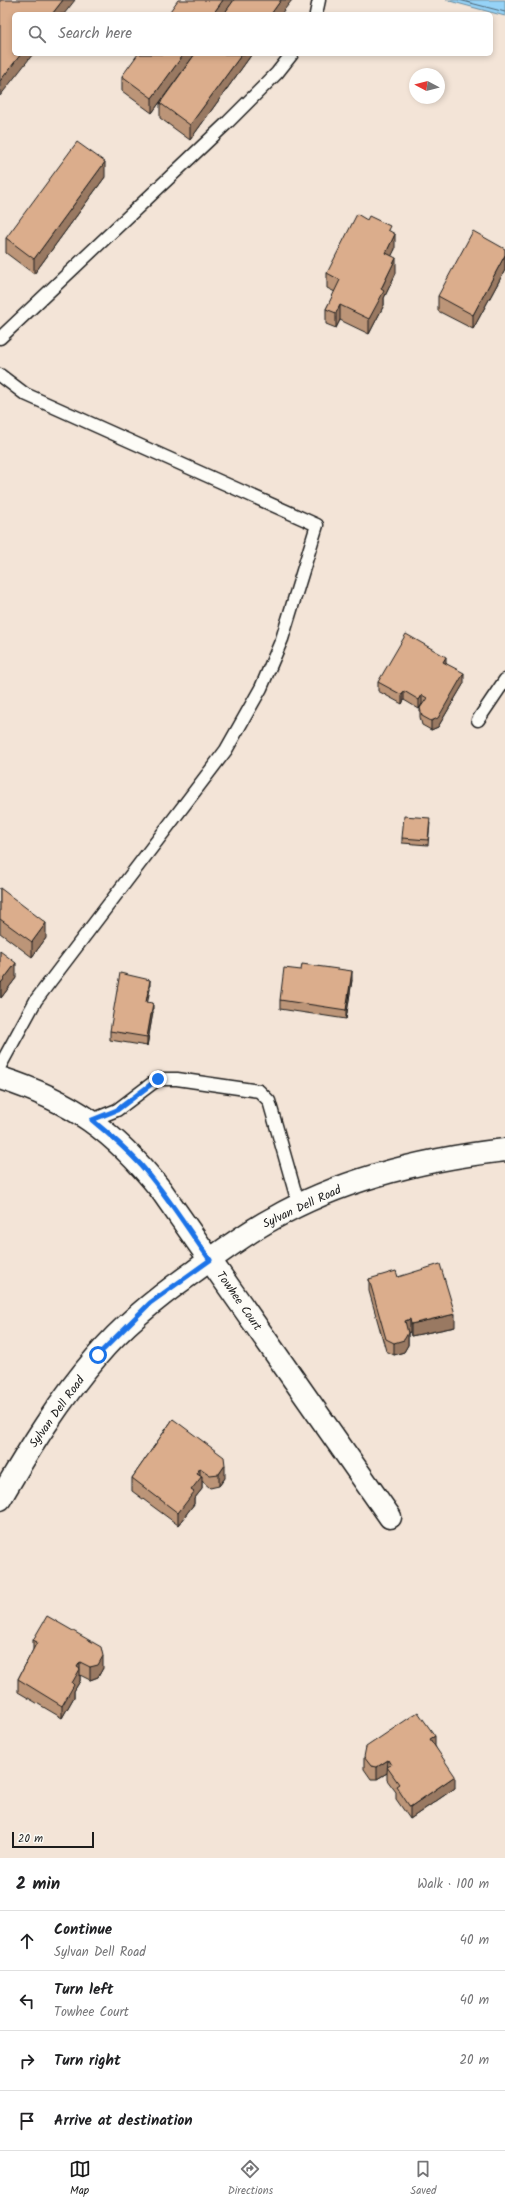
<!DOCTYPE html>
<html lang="en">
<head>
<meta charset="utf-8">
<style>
  :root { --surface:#fff; --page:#f2f2f2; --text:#202124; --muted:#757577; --line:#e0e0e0; --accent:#1c1c1c }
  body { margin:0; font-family:Kalam,sans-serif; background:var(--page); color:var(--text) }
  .compass { position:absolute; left:409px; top:68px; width:36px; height:36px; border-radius:50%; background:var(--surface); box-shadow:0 2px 6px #0003; rotate:277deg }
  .scale { position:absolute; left:12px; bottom:10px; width:82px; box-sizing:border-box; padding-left:4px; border:2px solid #1c1c1c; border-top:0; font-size:11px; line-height:14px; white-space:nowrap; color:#1c1c1c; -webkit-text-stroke:3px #fdfcf7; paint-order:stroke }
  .stop { position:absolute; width:12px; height:12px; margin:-9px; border:3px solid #1a73e8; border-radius:50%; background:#fff }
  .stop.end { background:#1a73e8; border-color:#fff; box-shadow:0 1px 4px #0008 }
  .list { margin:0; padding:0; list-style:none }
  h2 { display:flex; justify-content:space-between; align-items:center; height:52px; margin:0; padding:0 16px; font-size:17px }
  h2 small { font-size:13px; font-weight:400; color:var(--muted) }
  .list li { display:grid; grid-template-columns:26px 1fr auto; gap:12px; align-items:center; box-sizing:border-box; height:60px; padding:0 16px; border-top:1px solid var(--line) }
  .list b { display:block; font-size:15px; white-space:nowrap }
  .list p { margin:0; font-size:13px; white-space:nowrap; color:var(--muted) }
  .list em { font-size:13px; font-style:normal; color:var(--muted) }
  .icon { flex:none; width:22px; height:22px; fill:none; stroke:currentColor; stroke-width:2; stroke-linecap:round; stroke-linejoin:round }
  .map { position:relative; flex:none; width:505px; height:1858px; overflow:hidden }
  .search { position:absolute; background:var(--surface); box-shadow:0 2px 6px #0003; left:12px; right:12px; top:12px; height:44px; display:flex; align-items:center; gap:10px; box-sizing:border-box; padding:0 14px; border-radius:6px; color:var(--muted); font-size:15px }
  .sheet { height:292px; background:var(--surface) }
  nav { display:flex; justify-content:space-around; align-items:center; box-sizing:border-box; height:56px; border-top:1px solid var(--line); background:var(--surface); font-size:11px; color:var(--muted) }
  nav a { display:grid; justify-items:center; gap:2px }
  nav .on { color:var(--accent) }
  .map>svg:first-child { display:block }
  .water { fill:#96d3f7; stroke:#658a9f }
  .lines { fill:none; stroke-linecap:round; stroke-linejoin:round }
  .shore { stroke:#4d6574; stroke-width:1 }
  .lane-casing { stroke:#1c1c1c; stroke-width:15 }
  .street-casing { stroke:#1c1c1c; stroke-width:25 }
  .lane { stroke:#fdfcf7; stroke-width:12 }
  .street { stroke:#fdfcf7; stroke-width:22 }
  .wall { fill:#bc9578; stroke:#1c1c1c }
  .shaded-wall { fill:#997962; stroke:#1c1c1c }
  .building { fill:#dbad8c; stroke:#1c1c1c }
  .route { stroke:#1a73e8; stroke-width:5 }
  .labels { text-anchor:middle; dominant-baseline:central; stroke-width:3.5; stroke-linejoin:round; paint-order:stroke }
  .street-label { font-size:12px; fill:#1c1c1c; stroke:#fdfcf7 }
</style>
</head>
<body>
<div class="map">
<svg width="505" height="1858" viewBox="0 0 505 1858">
  <rect width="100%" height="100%" fill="#f3e4d7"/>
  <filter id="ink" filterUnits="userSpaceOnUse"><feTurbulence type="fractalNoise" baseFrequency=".025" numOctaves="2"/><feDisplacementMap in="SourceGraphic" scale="8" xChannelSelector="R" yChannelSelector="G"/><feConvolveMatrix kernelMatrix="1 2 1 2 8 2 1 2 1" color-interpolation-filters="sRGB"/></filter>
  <g filter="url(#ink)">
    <path class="water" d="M446 0H505V16Z"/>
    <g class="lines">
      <path class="shore" d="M459 0 505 12"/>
      <defs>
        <path id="lane" d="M316 14 319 0
          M0 338 228 122 277 73 292 54
          M0 375 25 394 317 525 282 639 261 688 226 750 36 1000 0 1066
          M478 720 505 680
          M92 1120 117 1110 158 1079H177L259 1091 269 1101 299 1206"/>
        <path id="street" d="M0 1078C72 1101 114 1131 161 1190L390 1517
          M0 1499C29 1449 60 1399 98 1355 125 1323 158 1297 192 1273 218 1254 244 1234 272 1219 342 1179 425 1159 505 1150"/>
      </defs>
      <use href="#lane" class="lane-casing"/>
      <use href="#street" class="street-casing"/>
      <use href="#lane" class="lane"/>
      <use href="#street" class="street"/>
    </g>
    <path class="wall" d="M195 54 152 113 122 91V76Z
      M195 54H252L190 140 160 118V103Z
      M105 177 34 274 6 253V238Z
      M390 231 395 249 391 256 396 273 384 298V305L369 334 340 320 336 328 326 324V309L335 292 327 288V273Z
      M505 249V270L473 329 438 311V296Z
      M446 663 464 683 438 727 431 730 422 725 420 717V708L422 704 419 709 404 700 402 704 378 691V682Z
      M430 823 428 845 402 843V838Z
      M0 888 46 938 32 957 0 933Z
      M0 951 16 978 1 998 0 997Z
      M352 980 346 1019 280 1009V1000Z
      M150 989 147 1002 153 1012 147 1046 110 1040V1031Z
      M398 1277 455 1327 411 1336 410 1332H408V1345L404 1352 394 1355 386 1351 369 1291V1279Z
      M173 1419 225 1478 219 1486 210 1488 202 1481V1489L194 1499V1504L178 1525 132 1491V1478Z
      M33 1640 103 1668 98 1677 90 1680 80 1675V1681L74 1691V1697L62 1718 18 1692V1679L33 1650Z
      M435 1746 455 1788 410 1819 396 1799V1792L387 1780V1773L377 1779H371L364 1769V1757Z"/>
    <path class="shaded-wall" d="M63 0H75L64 14H52Z
      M223 0H234L224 14H213Z
      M281 0H292L281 14H271Z
      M21 54H33L0 96V81Z
      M184 54H195L152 113V98Z
      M242 54H252L190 140V125Z
      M105 162V177L34 274V259Z
      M395 234V249L386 268V253Z
      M505 255V270L473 329V315Z
      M396 258V273L384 298V305L369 334V319L381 289Z
      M340 305V320L336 328V313Z
      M446 657V666L443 662Z
      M464 673V683L438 727 431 730V721Z
      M404 691V700L402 704V695Z
      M422 695V704L419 709V700Z
      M46 923V938L32 957V942Z
      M16 963V978L1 998V983Z
      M352 971V980L346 1019V1010Z
      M150 980V989L146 1011V1002Z
      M153 1003V1012L147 1046V1037Z
      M455 1314V1327L411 1336V1324Z
      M410 1319V1332L405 1333V1321Z
      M408 1333V1345L404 1352 394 1355V1343Z
      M225 1465V1478L219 1486V1474Z
      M200 1468V1478L202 1476V1489L194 1499V1504L178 1525V1513L191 1490 197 1473Z
      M103 1656V1668L98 1677 90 1680V1667Z
      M80 1662V1681L74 1691V1697L62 1718V1706L77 1667Z
      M435 1736V1748L430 1739Z
      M388 1760 387 1773 377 1779V1767Z
      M455 1776V1788L410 1819V1807Z"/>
    <path class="building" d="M0 0H63L52 14H14V54H21L0 81Z
      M178 0H223L213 14H168Z
      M234 0H281L271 14H224Z
      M138 54H184L152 98 122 76Z
      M195 54H242L190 125 160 103Z
      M77 142 105 162 34 259 6 238Z
      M357 214 367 220 369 216 390 226 388 230 395 234 386 253 396 258 381 289 384 291 369 319 340 305 336 313 326 309 340 280 327 273Z
      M473 231 505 249V255L473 315 438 296Z
      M406 634 446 657 443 662 464 673 438 718 431 721 422 716 420 708 427 698 422 695 419 700 404 691 402 695 378 682Z
      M404 816 430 818 428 840 402 838Z
      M0 888 46 923 32 942 0 919Z
      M0 951 16 963 1 983 0 982Z
      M302 964 352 971 346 1010 280 1000 284 968 301 970Z
      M120 973 150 980 146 1002 153 1003 147 1037 110 1031Z
      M440 1264 455 1314 411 1324 410 1319 405 1321 408 1333 404 1340 394 1343 386 1339 369 1279 396 1271 398 1277Z
      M173 1419 224 1457 225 1465 219 1474 210 1475 200 1468 197 1473 202 1476 191 1490 194 1492 178 1513 132 1478Z
      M47 1616 101 1647 103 1656 98 1665 90 1667 80 1662 77 1667 80 1669 72 1683 74 1685 62 1706 18 1679 37 1642 33 1640Z
      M418 1712 435 1736 430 1739 455 1776 410 1807 396 1786 399 1784 387 1767 391 1765 388 1760 377 1767 371 1766 364 1757 366 1747Z"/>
  </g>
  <g class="lines" filter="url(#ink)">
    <path class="route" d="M98 1355 150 1303 210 1260C187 1228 166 1193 140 1164 125 1148 109 1134 92 1120L117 1110 158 1079"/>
  </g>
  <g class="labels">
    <g class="street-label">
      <text transform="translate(302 1207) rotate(-25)">Sylvan Dell Road</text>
      <text transform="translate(239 1301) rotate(55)">Towhee Court</text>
      <text transform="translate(57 1412) rotate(-54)">Sylvan Dell Road</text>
    </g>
  </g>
</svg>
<svg class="compass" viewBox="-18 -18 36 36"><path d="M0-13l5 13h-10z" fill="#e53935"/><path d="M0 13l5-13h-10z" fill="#757577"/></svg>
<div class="scale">20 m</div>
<div class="stop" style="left:98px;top:1355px"></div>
<div class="stop end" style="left:158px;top:1079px"></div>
<div class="search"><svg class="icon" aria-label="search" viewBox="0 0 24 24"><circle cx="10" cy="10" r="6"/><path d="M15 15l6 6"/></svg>Search here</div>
</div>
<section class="sheet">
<h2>2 min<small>Walk · 100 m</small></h2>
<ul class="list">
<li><svg class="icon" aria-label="ahead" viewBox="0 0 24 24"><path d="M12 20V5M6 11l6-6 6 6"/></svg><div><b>Continue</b><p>Sylvan Dell Road</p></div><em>40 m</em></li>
<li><svg class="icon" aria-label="left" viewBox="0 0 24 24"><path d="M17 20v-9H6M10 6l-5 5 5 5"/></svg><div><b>Turn left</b><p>Towhee Court</p></div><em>40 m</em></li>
<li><svg class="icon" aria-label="right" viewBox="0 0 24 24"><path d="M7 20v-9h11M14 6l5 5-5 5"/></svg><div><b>Turn right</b></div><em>20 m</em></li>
<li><svg class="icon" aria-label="arrive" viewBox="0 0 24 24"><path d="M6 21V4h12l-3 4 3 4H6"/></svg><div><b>Arrive at destination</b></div></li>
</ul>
</section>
<nav>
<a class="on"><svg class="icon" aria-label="map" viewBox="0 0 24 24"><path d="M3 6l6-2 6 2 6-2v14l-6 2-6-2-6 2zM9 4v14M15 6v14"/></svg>Map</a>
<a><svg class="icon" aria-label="directions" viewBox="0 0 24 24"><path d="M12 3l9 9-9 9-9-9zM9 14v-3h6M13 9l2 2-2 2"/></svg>Directions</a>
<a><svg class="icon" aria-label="saved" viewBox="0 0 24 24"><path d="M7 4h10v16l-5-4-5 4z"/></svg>Saved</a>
</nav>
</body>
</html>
